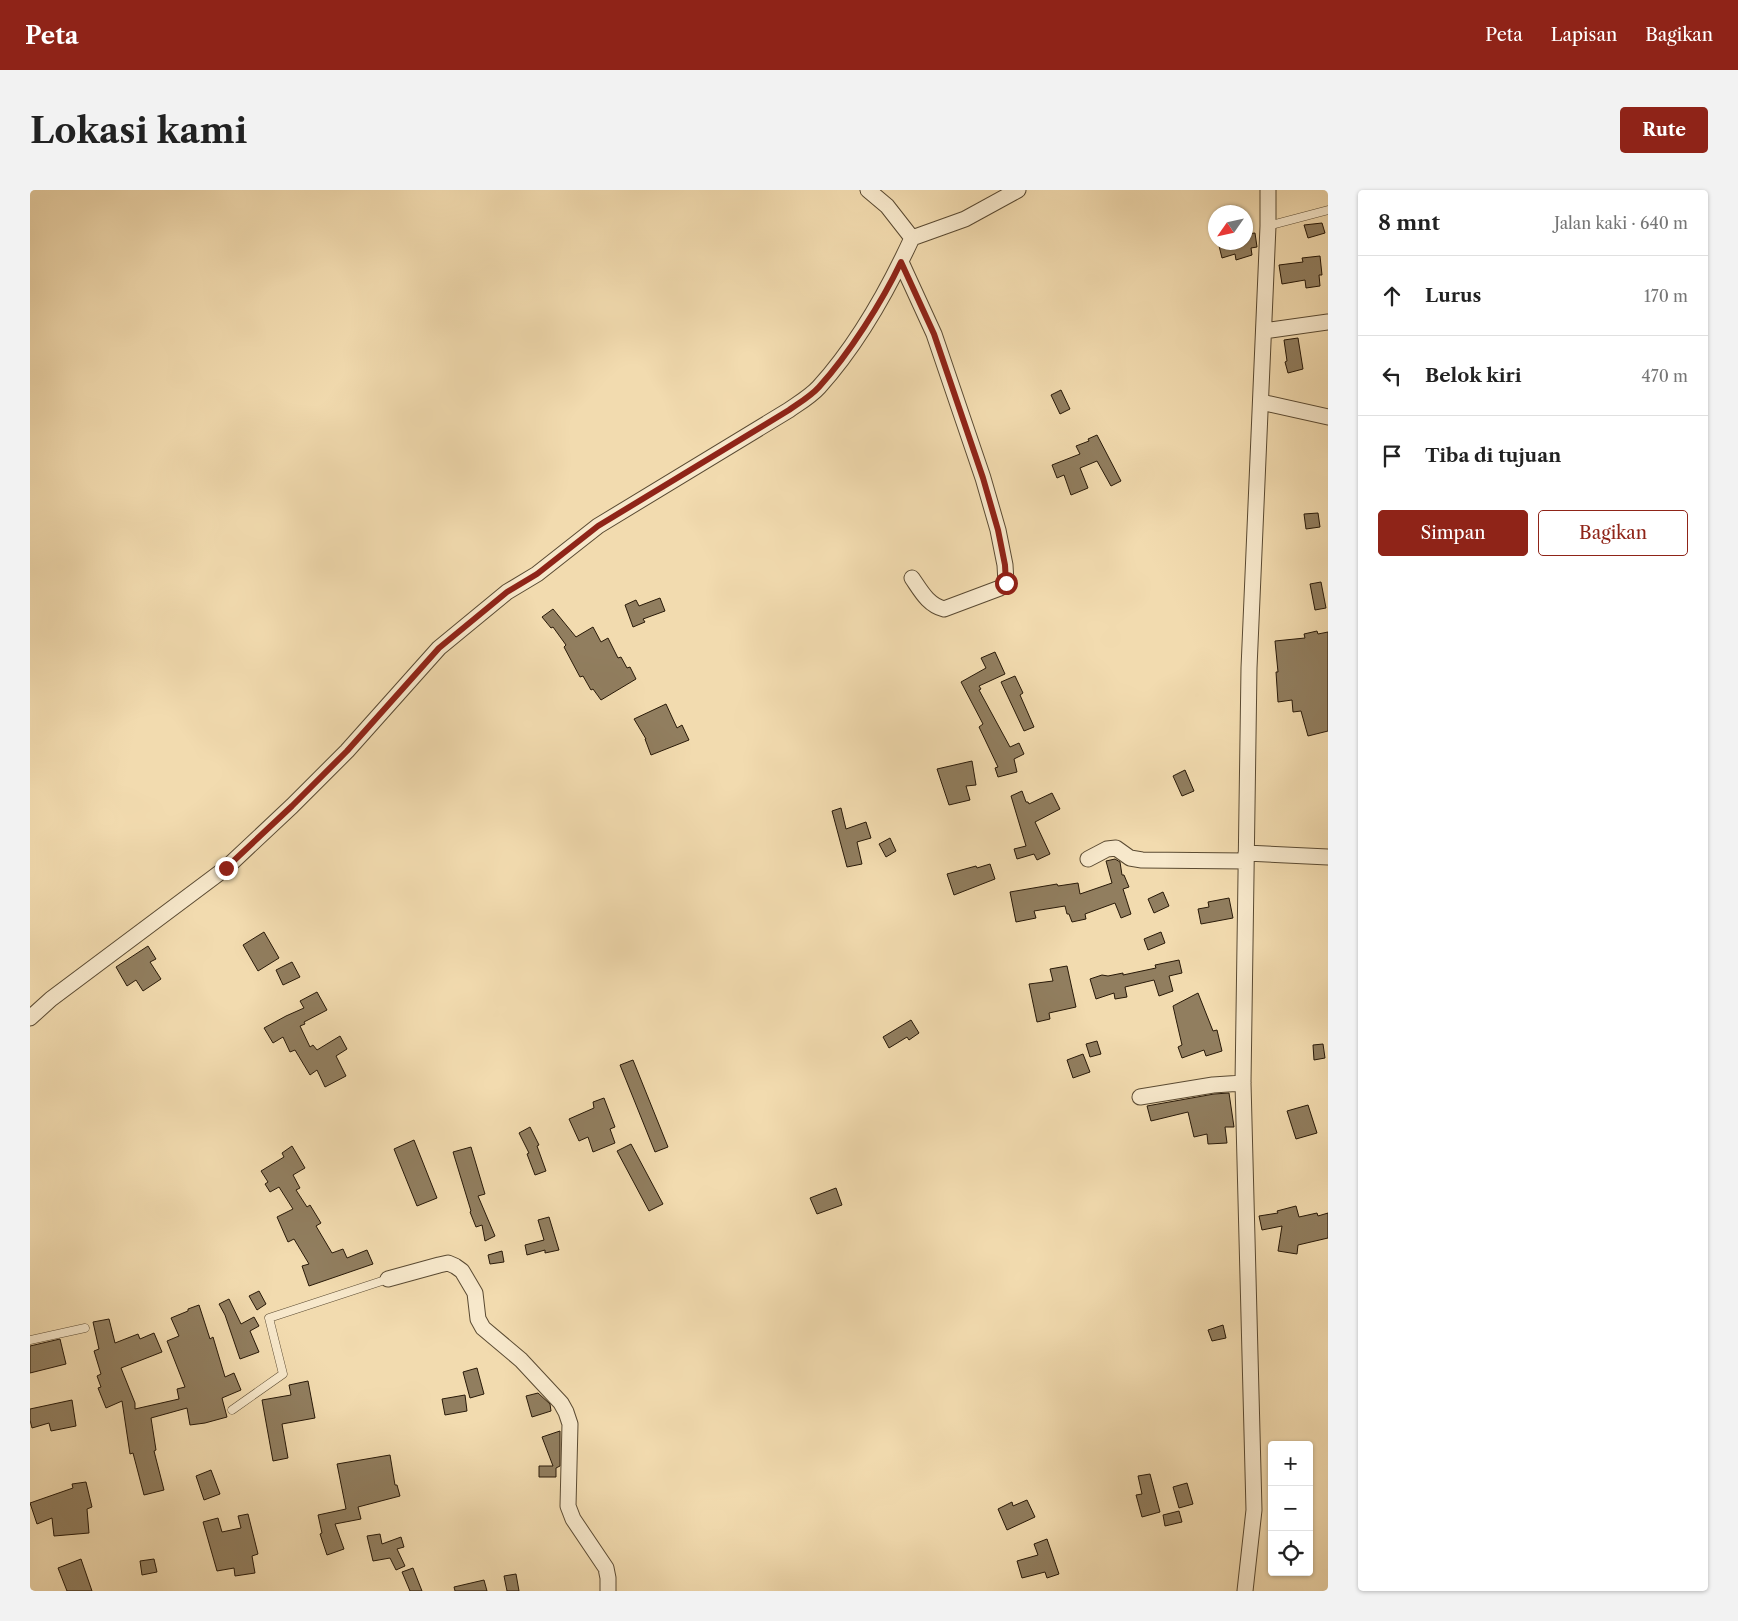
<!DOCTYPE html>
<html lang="id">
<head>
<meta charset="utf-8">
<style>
  :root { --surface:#fff; --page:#f2f2f2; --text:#222; --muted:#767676; --line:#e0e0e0; --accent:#8f2418 }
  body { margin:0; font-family:"Libre Caslon Text",serif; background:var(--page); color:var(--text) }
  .controls { position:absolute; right:15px; bottom:15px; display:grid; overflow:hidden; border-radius:5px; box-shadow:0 1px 4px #0004 }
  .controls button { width:45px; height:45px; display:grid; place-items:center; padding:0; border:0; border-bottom:1px solid var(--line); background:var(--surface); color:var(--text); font:25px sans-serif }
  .compass { position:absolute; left:1178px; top:15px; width:45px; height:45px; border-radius:50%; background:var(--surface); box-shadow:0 1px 4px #0004; rotate:236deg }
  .stop { position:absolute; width:15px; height:15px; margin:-11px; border:4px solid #8f2418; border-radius:50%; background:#fff }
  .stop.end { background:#8f2418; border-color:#fff; box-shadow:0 1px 5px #0008 }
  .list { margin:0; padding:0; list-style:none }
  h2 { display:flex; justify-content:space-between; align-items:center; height:65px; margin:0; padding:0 20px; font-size:21px }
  h2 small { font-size:16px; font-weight:400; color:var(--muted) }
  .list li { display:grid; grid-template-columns:32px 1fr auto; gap:15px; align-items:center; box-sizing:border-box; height:80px; padding:0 20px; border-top:1px solid var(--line) }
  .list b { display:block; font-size:19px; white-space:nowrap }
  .list em { font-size:16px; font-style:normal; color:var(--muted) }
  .actions { display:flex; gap:10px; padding:15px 20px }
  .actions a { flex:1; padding:11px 0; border:1px solid var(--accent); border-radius:5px; text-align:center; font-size:18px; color:var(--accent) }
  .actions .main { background:var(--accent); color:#fff }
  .icon { flex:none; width:28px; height:28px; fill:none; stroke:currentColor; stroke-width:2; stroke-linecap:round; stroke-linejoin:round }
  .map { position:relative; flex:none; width:1298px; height:1401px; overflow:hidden; border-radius:5px }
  header { display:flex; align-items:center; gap:30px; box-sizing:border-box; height:70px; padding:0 25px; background:var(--accent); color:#fff }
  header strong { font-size:24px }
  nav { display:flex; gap:28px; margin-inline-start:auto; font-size:18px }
  .intro { display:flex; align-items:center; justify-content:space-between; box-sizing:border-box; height:120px; padding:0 30px }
  h1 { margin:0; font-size:35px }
  .button { padding:12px 22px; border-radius:5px; background:var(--accent); color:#fff; font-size:18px; font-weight:700 }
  main { display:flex; gap:30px; padding:0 30px }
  aside { flex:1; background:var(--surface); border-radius:5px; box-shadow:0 1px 4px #0004 }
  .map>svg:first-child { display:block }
  .building { fill:#917e5f; stroke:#281908 }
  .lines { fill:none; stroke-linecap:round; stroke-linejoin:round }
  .service-casing { stroke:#5a4a32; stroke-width:9 }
  .minor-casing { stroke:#5a4a32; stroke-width:17 }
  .service { stroke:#f7e8cb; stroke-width:8 }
  .minor { stroke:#f7e8cb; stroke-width:15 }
  .route { stroke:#8f2418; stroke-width:6 }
</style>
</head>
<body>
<header>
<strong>Peta</strong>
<nav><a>Peta</a><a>Lapisan</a><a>Bagikan</a></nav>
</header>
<div class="intro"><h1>Lokasi kami</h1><a class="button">Rute</a></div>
<main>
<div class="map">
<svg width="1298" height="1401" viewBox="0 0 1298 1401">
  <rect width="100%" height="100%" fill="#f2dbaf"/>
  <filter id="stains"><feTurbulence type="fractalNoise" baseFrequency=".004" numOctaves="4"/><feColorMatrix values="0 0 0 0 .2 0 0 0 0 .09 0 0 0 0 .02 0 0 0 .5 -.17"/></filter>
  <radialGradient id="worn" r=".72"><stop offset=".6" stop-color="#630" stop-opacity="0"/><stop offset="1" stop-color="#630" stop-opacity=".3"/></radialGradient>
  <path class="building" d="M1292 33 1295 43 1278 48 1274 35Z
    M1225 43 1227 57 1221 58 1222 65 1206 70 1205 64 1192 68 1189 56 1203 52H1216V44Z
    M1290 66 1292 85H1289L1290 96 1276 98 1275 90 1252 94 1249 75 1273 72 1272 68Z
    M1268 148 1273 179 1258 183 1255 172 1257 171 1254 150Z
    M1031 200 1040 219 1030 224 1021 205Z
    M1067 245 1091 291 1081 296 1067 271 1050 278 1058 298 1041 305 1034 285 1027 288 1022 275 1050 264 1046 256 1059 251 1058 249Z
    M1288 323 1290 337 1276 339 1274 324Z
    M1291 392 1296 418 1285 420 1280 394Z
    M630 408 635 421 613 429 615 432 603 437 595 415 606 410 609 416Z
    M523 419 546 447 563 437 571 452 578 448 588 468 591 467 597 478 600 477 606 489 571 510 563 499 561 500 553 486 550 487 534 457 536 455 523 437 521 438 512 427Z
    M1287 441 1288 444 1298 442V541L1278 546 1271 521 1263 522 1262 510 1248 512 1246 482H1248L1245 451 1275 448 1274 444Z
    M965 462 975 484 949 496 951 499 949 500 980 557 989 553 994 564 984 569 987 582 968 587 965 578 968 577 949 537 953 534 931 492 956 478 951 468Z
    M985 486 993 503 990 505 1004 537 994 541 971 492Z
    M636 514 647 538 652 535 659 550 621 565 615 549H616L604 529Z
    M942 571 946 595 936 596 940 610 919 615 907 579Z
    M1155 580 1164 601 1152 606 1143 586Z
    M992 601 996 612H998L999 614 1022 603 1030 619 1005 632 1020 664 1007 670 1004 664 987 669 984 659 996 656 981 606Z
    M811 618 816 639 836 632 841 648 827 652 832 674 817 677 802 621Z
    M860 648 866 661 856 667 849 654Z
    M1085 669 1090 672 1092 685H1094L1099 697 1093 699 1101 724 1091 728 1085 713 1055 724 1056 729 1042 732 1039 724H1037L1035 716 1004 721 1006 728 986 732 980 702 1027 694 1028 696 1048 693 1050 704 1082 693 1076 671Z
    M960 674 965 689 924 705 917 684 946 676 947 678Z
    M1133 702 1139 716 1124 723 1118 709Z
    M1199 708 1203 728 1171 734 1168 719 1179 717 1178 712Z
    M234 742 249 768 228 781 213 755Z
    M1131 742 1135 753 1118 760 1114 749Z
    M118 756 126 769 120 772 131 789 113 801 106 790 97 796 86 777Z
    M1149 770 1152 783 1139 786 1143 801 1129 806 1124 790 1095 797 1097 807 1085 809 1084 803 1066 809 1060 789 1072 785 1078 786 1093 783V785L1126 778 1125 775Z
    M262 772 270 787 253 795 246 780Z
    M1037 776 1046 817 1019 823 1020 829 1007 832 999 794 1023 791 1020 779Z
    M287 802 297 820 274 832 275 834 270 836 280 857 283 855 287 860 310 846 317 859 306 866 316 886 295 897 287 880 280 885 265 860 260 862 253 847 243 853 234 838 256 826 274 818 270 811Z
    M1168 803 1183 841 1187 840 1192 861 1176 866 1174 860 1152 868 1148 857 1152 855 1143 816Z
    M881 830 889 843 879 850 877 847 859 858 853 847Z
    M1067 851 1071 864 1060 867 1056 854Z
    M1293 854 1295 868 1284 870 1283 855Z
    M1053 864 1060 882 1043 888 1037 870Z
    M603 870 638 957 625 962 590 875Z
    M1199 903 1204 937H1195L1197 953 1178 954 1177 944 1164 947 1158 922 1121 931 1117 916 1184 904Z
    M574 908 585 937 580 939 585 953 563 962 558 947 549 951 539 929 564 918 563 912Z
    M1278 915 1287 943 1266 949 1257 921Z
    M500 937 509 955 507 956 516 981 505 985 497 964 499 963 489 943Z
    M384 950 407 1008 387 1016 364 959Z
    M601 954 633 1014 619 1021 587 961Z
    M262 956 275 978 263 985 270 998 266 1000 277 1017 280 1015 291 1033 286 1036 302 1063 313 1059 317 1068 337 1060 343 1074 279 1096 272 1076 279 1074 264 1049 258 1052 247 1027 263 1019 249 997 240 1002 235 994 238 992 231 981 254 967 252 963Z
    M441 957 455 1004 448 1006 465 1046 455 1051 452 1035 446 1037 440 1022 441 1021 423 962Z
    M806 998 812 1015 787 1024 780 1008Z
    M1266 1016 1269 1027 1287 1023 1288 1026 1298 1023V1048L1268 1055 1267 1064 1248 1061 1252 1036 1232 1040 1229 1026 1248 1023 1247 1021Z
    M519 1027 529 1060 515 1063V1060L497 1065 495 1055 514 1050 508 1030Z
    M472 1061 474 1072 460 1074 458 1065Z
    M229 1101 236 1114 227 1120 219 1106Z
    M199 1109 211 1134 224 1127 229 1136 220 1141 229 1162 210 1169 195 1125 189 1114Z
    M169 1115 180 1149 183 1147 195 1187 204 1183 211 1200 192 1208 197 1227 175 1233 160 1235 157 1218 121 1228 126 1260 124 1261 134 1300 114 1305 103 1263 100 1264 92 1211 76 1218 68 1198 71 1197 67 1186 71 1184 64 1161 69 1159 63 1132 79 1129 85 1153 108 1144 110 1149 124 1143 132 1162 91 1178 105 1213V1219L149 1209 147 1199 155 1197 137 1151 149 1146 141 1128 158 1121V1119Z
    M1193 1135 1196 1148 1182 1151 1178 1140Z
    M30 1149 36 1174 0 1183V1156Z
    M447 1178 454 1204 440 1208 433 1182Z
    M278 1191 285 1228 252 1234 258 1268 243 1271 232 1210 261 1205 259 1195Z
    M508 1203 520 1214 521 1221 502 1227 496 1206Z
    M435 1205 437 1221 415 1225 412 1209Z
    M42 1210 46 1236 21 1241 19 1233 2 1238 0 1230V1219Z
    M530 1241V1276L526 1278V1287H509V1276H523L512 1247Z
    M360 1265 365 1295H367L370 1306 328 1317 331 1329 305 1334 314 1359 297 1365 290 1344 292 1343 288 1325 316 1319 307 1274Z
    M181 1280 190 1304 174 1310 166 1286Z
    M1120 1284 1130 1322 1112 1327 1106 1305 1112 1304 1108 1286Z
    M56 1292 62 1317 57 1319 59 1343 24 1346 22 1328 7 1334 0 1313 43 1298 42 1294Z
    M1157 1293 1163 1314 1149 1318 1143 1297Z
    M997 1310 1005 1327 977 1340 968 1319 982 1312 983 1316Z
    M1149 1321 1152 1332 1135 1336 1133 1325Z
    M218 1324 228 1364 222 1366 225 1383 205 1386 204 1378 187 1381 173 1332 188 1328 192 1342 211 1338 208 1326Z
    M350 1344 352 1354 371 1347 374 1357 367 1359 375 1376 366 1380 360 1368 343 1371 337 1346Z
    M1017 1349 1029 1384 1017 1388 1015 1382 992 1388 987 1371 1008 1365 1004 1354Z
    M51 1369 62 1401H37L28 1378Z
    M124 1369 127 1382 112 1385 110 1371Z
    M383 1378 392 1401H380L372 1382Z
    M486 1384 489 1401H477L474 1386Z
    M454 1390 457 1401H425L424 1397Z"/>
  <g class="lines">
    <defs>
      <path id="service" d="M1238 36 1298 20
        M0 1150 55 1138
        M202 1220 253 1184 239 1128 358 1089"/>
      <path id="minor" d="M838 0 857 16 882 48 935 29 988 0
        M871 72 904 144 953 288 968 340 975 375 976 393 970 398 914 419C898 415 891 401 882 388
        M1234 141 1298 132
        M1231 212 1298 227
        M1216 663 1298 667
        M1058 669 1077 659 1086 658 1100 668 1112 670 1216 671
        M0 828 21 809 196 678 262 616 317 561 409 458 477 402 507 384 568 336 759 220C769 213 781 206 789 197 828 154 858 100 882 48
        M1110 907 1183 895 1213 893
        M358 1089 409 1075 418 1073 425 1076 432 1081 445 1103 448 1129 453 1138 491 1170 531 1213 536 1222 540 1234 538 1316 543 1329 576 1378 578 1388V1401
        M1215 1401 1224 1320 1213 893 1219 478 1238 36V0"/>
    </defs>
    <use href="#service" class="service-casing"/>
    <use href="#minor" class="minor-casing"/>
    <use href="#service" class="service"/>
    <use href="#minor" class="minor"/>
  </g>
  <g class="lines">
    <path class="route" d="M196 678 262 616 317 561 409 458 477 402 507 384 568 336 759 220C769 213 781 206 789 197 819 164 852 112 871 72L904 144 953 288 968 340 975 375 976 393"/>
  </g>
  <rect width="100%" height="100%" filter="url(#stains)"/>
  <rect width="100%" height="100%" fill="url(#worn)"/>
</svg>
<div class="controls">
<button>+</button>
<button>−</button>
<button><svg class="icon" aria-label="locate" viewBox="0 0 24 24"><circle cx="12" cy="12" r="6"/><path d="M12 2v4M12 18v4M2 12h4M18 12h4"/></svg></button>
</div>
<svg class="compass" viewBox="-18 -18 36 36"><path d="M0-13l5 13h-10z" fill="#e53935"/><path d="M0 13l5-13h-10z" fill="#767676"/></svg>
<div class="stop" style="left:976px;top:393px"></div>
<div class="stop end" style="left:196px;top:678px"></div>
</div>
<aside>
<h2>8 mnt<small>Jalan kaki · 640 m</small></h2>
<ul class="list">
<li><svg class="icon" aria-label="ahead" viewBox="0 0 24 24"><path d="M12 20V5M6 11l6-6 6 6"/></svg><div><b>Lurus</b></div><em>170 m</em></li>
<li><svg class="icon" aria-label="left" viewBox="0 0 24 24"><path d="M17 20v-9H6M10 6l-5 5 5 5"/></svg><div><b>Belok kiri</b></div><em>470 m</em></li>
<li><svg class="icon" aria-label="arrive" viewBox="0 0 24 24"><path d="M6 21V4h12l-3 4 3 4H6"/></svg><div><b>Tiba di tujuan</b></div></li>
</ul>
<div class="actions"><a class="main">Simpan</a><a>Bagikan</a></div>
</aside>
</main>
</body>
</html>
